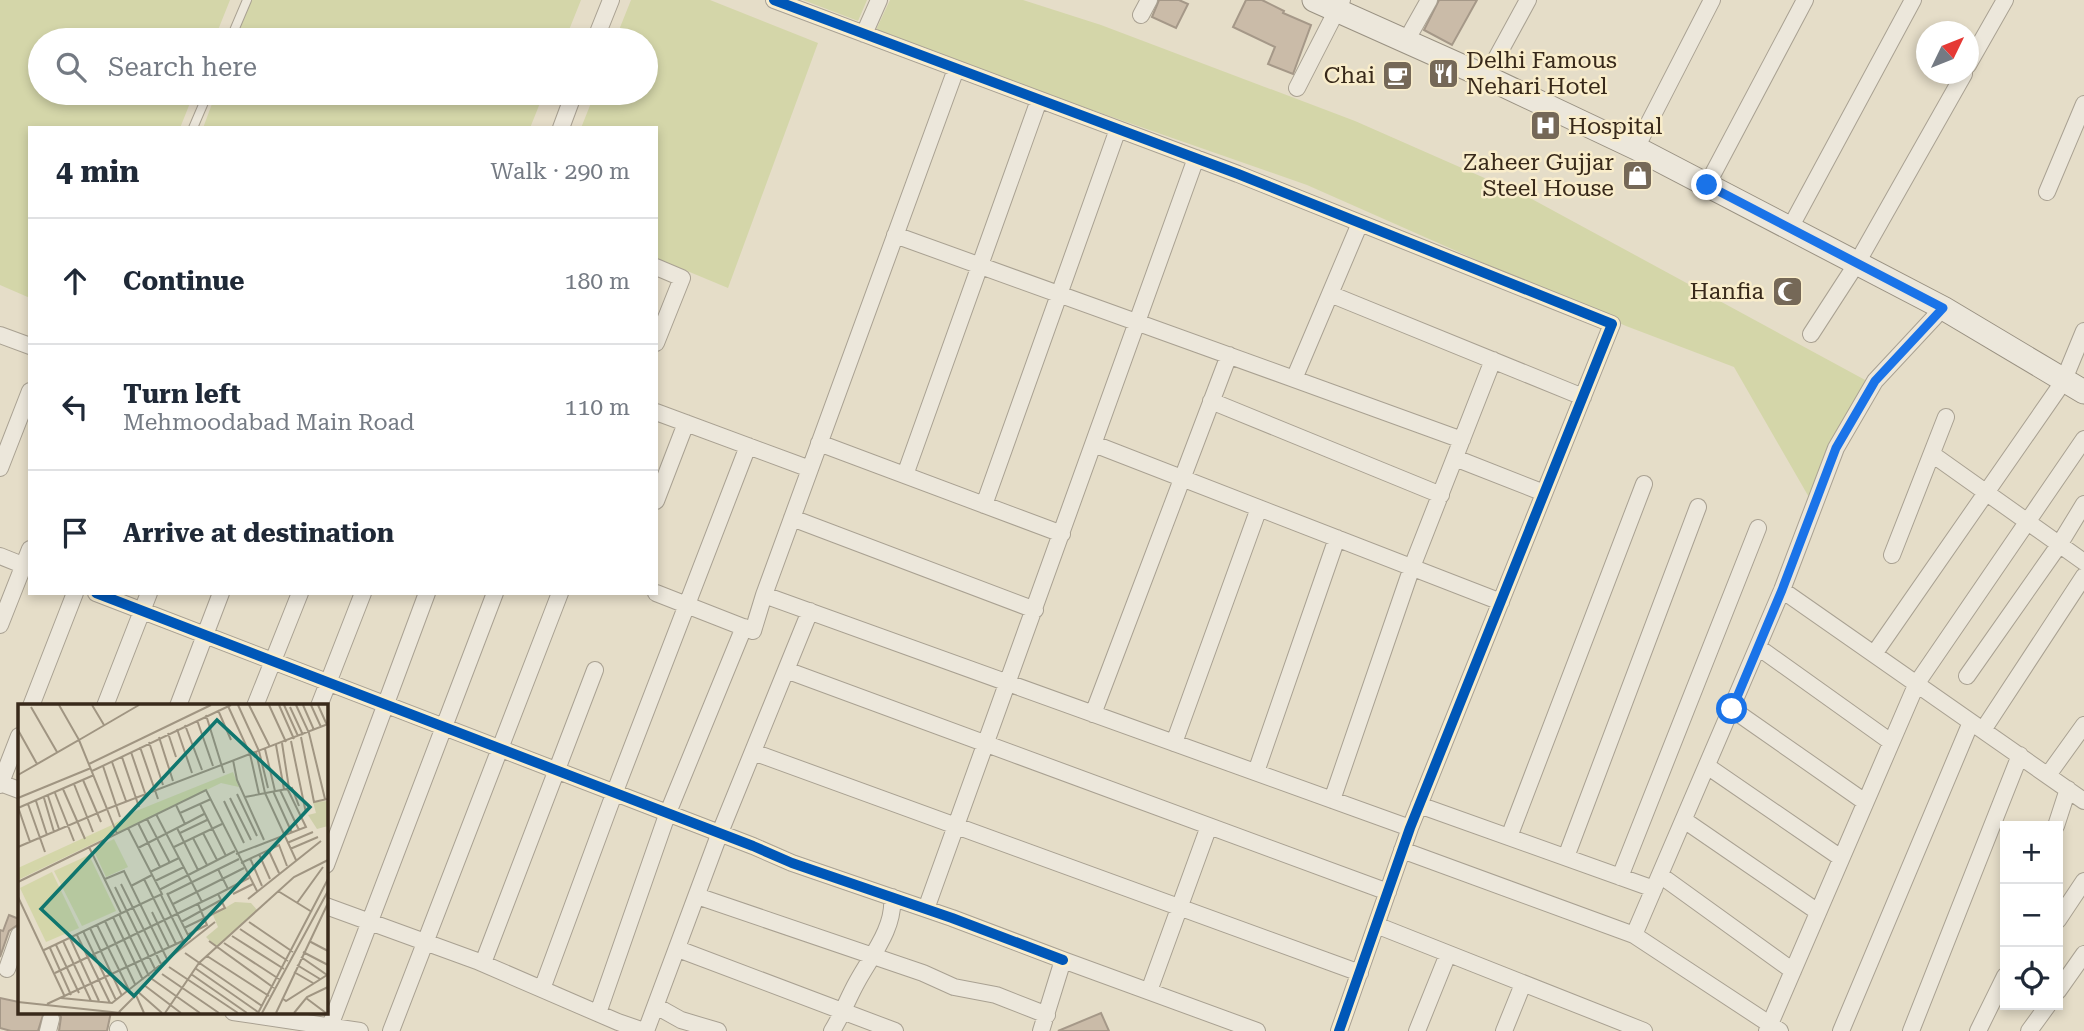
<!DOCTYPE html>
<html lang="en">
<head>
<meta charset="utf-8">
<style>
  :root { --surface:#fff; --page:#f2f2f3; --text:#1f2937; --muted:#747a83; --line:#e0e1e3 }
  body { margin:0; font-family:"Roboto Serif",serif; background:var(--page); color:var(--text) }
  .controls { position:absolute; right:21px; bottom:21px; display:grid; overflow:hidden; border-radius:0px; box-shadow:0 4px 10px #0003 }
  .controls button { width:63px; height:63px; display:grid; place-items:center; padding:0; border:0; border-bottom:2px solid var(--line); background:var(--surface); color:var(--text); font:35px sans-serif }
  .compass { position:absolute; left:1916px; top:21px; width:63px; height:63px; border-radius:50%; background:var(--surface); box-shadow:0 4px 10px #0003; rotate:47deg }
  .stop { position:absolute; width:21px; height:21px; margin:-16px; border:5px solid #1a73e8; border-radius:50%; background:#fff }
  .stop.end { background:#1a73e8; border-color:#fff; box-shadow:0 2px 7px #0008 }
  .list { margin:0; padding:0; list-style:none }
  h2 { display:flex; justify-content:space-between; align-items:center; height:91px; margin:0; padding:0 28px; font-size:30px }
  h2 small { font-size:23px; font-weight:400; color:var(--muted) }
  .list li { display:grid; grid-template-columns:46px 1fr auto; gap:21px; align-items:center; box-sizing:border-box; height:126px; padding:0 28px; border-top:2px solid var(--line) }
  .list b { display:block; font-size:26px; white-space:nowrap }
  .list p { margin:0; font-size:23px; white-space:nowrap; color:var(--muted) }
  .list em { font-size:23px; font-style:normal; color:var(--muted) }
  .icon { flex:none; width:38px; height:38px; fill:none; stroke:currentColor; stroke-width:2; stroke-linecap:round; stroke-linejoin:round }
  .map { position:relative; flex:none; width:2084px; height:1031px; overflow:hidden }
  .search { position:absolute; background:var(--surface); box-shadow:0 4px 10px #0003; left:28px; top:28px; width:630px; height:77px; display:flex; align-items:center; gap:18px; box-sizing:border-box; padding:0 24px; border-radius:38px; color:var(--muted); font-size:26px }
  .panel { position:absolute; background:var(--surface); box-shadow:0 4px 10px #0003; left:28px; top:126px; width:630px; height:469px; border-radius:0px }
  .map>svg:first-child { display:block }
  .green { fill:#d4d6a9 }
  .building { fill:#cabba8; stroke:#a59888; stroke-width:2 }
  .lines { fill:none; stroke-linecap:round; stroke-linejoin:round }
  .service-casing { stroke:#a9a192; stroke-width:10 }
  .minor-casing { stroke:#a9a192; stroke-width:18 }
  .secondary-casing { stroke:#999182; stroke-width:25 }
  .service { stroke:#ece7db; stroke-width:8 }
  .minor { stroke:#ece7db; stroke-width:16 }
  .secondary { stroke:#ece7db; stroke-width:23 }
  .cycleway-casing { stroke:#f9edcb; stroke-width:15 }
  .cycleway { stroke:#0057b8; stroke-width:10 }
  .route { stroke:#1a73e8; stroke-width:9 }
  .labels { text-anchor:middle; dominant-baseline:central; stroke-width:5; stroke-linejoin:round; paint-order:stroke }
  .poi-label { font-size:23px; fill:#38291a; stroke:#f9edcb; text-anchor:end }
  .inset-road { fill:none; stroke:#a09582; stroke-width:2 }
  .view { fill:#0f766e; fill-opacity:0.15; stroke:#0f766e; stroke-width:3.5 }
  .inset-edge { fill:none; stroke:#38291a; stroke-width:3.5 }
</style>
</head>
<body>
<div class="map">
<svg width="2084" height="1031" viewBox="0 0 2084 1031">
  <rect width="100%" height="100%" fill="#e5ddc8"/>
  <path class="green" d="M0 0H230L214 40H40V93H194L180 128H30V298L0 285Z
    M249 0H581L565 40H235Z
    M631 0H710L818 43 728 288 656 258V128H581L595 93H646V40H615Z
    M803 0H867L858 21Z
    M890 0H1023L1101 25 1355 121 1530 198 1867 381 1810 499 1734 367 1626 326 1307 185 874 34Z
    M216 93H544L530 128H203Z"/>
  <path class="building" d="M1159 0H1179L1188 4 1176 28 1152 17Z
    M1246 0H1262L1284 11 1283 13 1311 25 1293 74 1268 64 1275 47 1233 27Z
    M1439 0H1477L1452 45 1424 30Z
    M9 915 19 919V924L9 931 0 957V930L3 931Z
    M0 998 19 1002V1012H44L38 1031H11L0 1028Z
    M58 1012H111L107 1031H59L61 1017Z
    M1101 1013 1109 1031H1058Z"/>
  <g class="lines">
    <defs>
      <path id="service" d="M230 40 247 0
        M193 128 208 93"/>
      <path id="minor" d="M774 0 1238 174 1612 324 1410 828 1339 1031
        M1141 15 1149 0
        M864 34 879 0
        M595 40 611 0
        M1406 41 1429 0
        M1968 65 2005 0
        M1486 77 1528 0
        M1297 88 1342 0
        M561 128 574 93
        M1636 148 1712 0
        M1707 185 1805 0
        M2047 192 2084 104
        M1790 228 1913 0
        M895 235 1294 379 1360 223
        M656 267 682 278 656 343
        M1330 294 1583 397
        M1811 334 1857 263 1964 74
        M0 335 30 346
        M1294 379 1462 440
        M1211 401 1441 495
        M656 412 810 469
        M819 443 1062 534
        M1094 444 1501 602
        M1932 454 2084 562
        M1455 458 1544 493
        M0 468 30 391
        M905 475 1039 100
        M656 501 686 423
        M984 505 1118 129
        M792 518 1035 610
        M1892 555 1946 417
        M0 556 30 568
        M1782 590 2084 801
        M96 593 753 846 792 863 952 918 1063 960
        M656 593 753 631 764 595 956 69
        M764 595 1410 828
        M0 625 30 549
        M1758 647 1891 742
        M1874 654 2063 382 2084 331
        M786 670 1388 892
        M1967 676 2059 545 2084 504
        M31 706 75 593
        M105 706 149 593
        M178 706 221 593
        M255 706 300 593
        M319 706 363 593
        M1732 709 1865 802
        M1093 714 1229 355
        M1983 730 2084 576
        M1174 743 1259 508
        M753 752 1360 973
        M1707 766 1841 858
        M1256 772 1337 538
        M2048 775 2084 725
        M0 783 19 790
        M0 785 19 736
        M1332 800 1412 567 1493 360
        M1419 805 1654 889
        M1684 820 1818 912
        M2056 826 2068 789
        M1509 837 1644 484
        M1402 850 1634 935 1780 1031
        M1566 857 1698 507
        M326 865 427 593
        M1660 875 1793 971
        M1620 877 1758 528
        M697 896 923 973 954 987 996 995 1047 1015
        M326 906 477 961 618 1022 644 1031
        M926 909 1196 158
        M2058 920 2084 881
        M1376 925 1644 1031
        M1634 935 1782 590 1836 448 1875 381 1943 308
        M678 949 895 1031
        M483 963 595 670
        M7 969 19 935
        M542 989 614 794 748 446
        M1149 991 1209 826
        M2058 991 2084 954
        M656 1006 681 1020 718 1031
        M233 1012 360 1031
        M598 1013 667 815 744 627
        M330 1026 495 593
        M118 1029 119 1031
        M48 1031 51 1019
        M391 1031 560 593
        M646 1031 719 835 810 611
        M832 1031C842 1015 848 998 857 982 871 956 895 928 892 897
        M1041 1031 1063 960 1257 1031
        M1417 1031 1448 954
        M1504 1031 1523 984
        M1767 1031 1917 683 2084 439
        M1841 1031 1971 722
        M1911 1031 2020 755
        M1978 1031 2005 976
        M2029 1031 2048 1005"/>
      <path id="secondary" d="M1314 0 1486 77 1636 148 1943 308 2084 392"/>
    </defs>
    <use href="#service" class="service-casing"/>
    <use href="#minor" class="minor-casing"/>
    <use href="#secondary" class="secondary-casing"/>
    <use href="#service" class="service"/>
    <use href="#minor" class="minor"/>
    <use href="#secondary" class="secondary"/>
    <defs>
      <path id="cycleway" d="M774 0 1238 174 1612 324 1410 828 1339 1031
        M96 593 753 846 792 863 952 918 1063 960"/>
    </defs>
    <use href="#cycleway" class="cycleway-casing"/>
    <use href="#cycleway" class="cycleway"/>
  </g>
  <g class="lines">
    <path class="route" d="M1707 185 1943 308 1875 381 1836 448 1782 590 1732 709"/>
  </g>
  <defs>
    <symbol id="restaurant-square" viewBox="-11 -11 22 22"><rect x="-9" y="-9" width="18" height="18" rx="4" fill="#756857" stroke="#f9edcb"/><path d="M-5-6h1v4h1v-4h1v4h1v-4h1v5L-1.5 .5V6h-2V.5L-5-1ZM5-6V6H3V1.5H1.5Q1.5-4 5-6Z" fill="#fff"/></symbol>
    <symbol id="cafe-square" viewBox="-11 -11 22 22"><rect x="-9" y="-9" width="18" height="18" rx="4" fill="#756857" stroke="#f9edcb"/><path d="M-5.5-4.5H6V0H3Q3 3.5 0 3.5H-2.5Q-5.5 3.5-5.5 0ZM3-3.2v2h1.7v-2ZM-6 4.5H4V6H-6Z" fill="#fff"/></symbol>
    <symbol id="hospital-square" viewBox="-11 -11 22 22"><rect x="-9" y="-9" width="18" height="18" rx="4" fill="#756857" stroke="#f9edcb"/><path d="M-5-5h3v3.5h4V-5h3V5h-3V1.5h-4V5h-3Z" fill="#fff"/></symbol>
    <symbol id="shop-square" viewBox="-11 -11 22 22"><rect x="-9" y="-9" width="18" height="18" rx="4" fill="#756857" stroke="#f9edcb"/><path d="M-5-2.5h2.3a2.7 3.5 0 0 1 5.4 0H5L5.5 6h-11ZM-1.5-2.5h3a1.5 2.3 0 0 0-3 0Z" fill="#fff"/></symbol>
    <symbol id="mosque-square" viewBox="-11 -11 22 22"><rect x="-9" y="-9" width="18" height="18" rx="4" fill="#756857" stroke="#f9edcb"/><path d="M3.5-4.9A6 6 0 1 0 3.5 4.9A5 5 0 1 1 3.5-4.9Z" fill="#fff"/></symbol>
  </defs>
  <g fill-rule="evenodd">
    <use href="#restaurant-square" x="1426" y="56" width="35" height="35"/>
    <use href="#cafe-square" x="1380" y="58" width="35" height="35"/>
    <use href="#hospital-square" x="1528" y="108" width="35" height="35"/>
    <use href="#shop-square" x="1620" y="158" width="35" height="35"/>
    <use href="#mosque-square" x="1770" y="274" width="35" height="35"/>
  </g>
  <g class="labels">
    <g class="poi-label">
      <text x="1466" y="60" text-anchor="start">Delhi Famous<tspan x="1466" dy="26">Nehari Hotel</tspan></text>
      <text x="1375" y="75">Chai</text>
      <text x="1568" y="126" text-anchor="start">Hospital</text>
      <text x="1614" y="162">Zaheer Gujjar<tspan x="1614" dy="26">Steel House</tspan></text>
      <text x="1764" y="291">Hanfia</text>
    </g>
  </g>
  <g transform="translate(18 704)">
    <rect width="310" height="310" fill="#e5ddc8"/>
    <path d="M215 68 221 83 203 79 100 129 96 120 118 107ZM94 121 97 129 0 176V164ZM96 135 110 163 88 173 75 145ZM71 151 98 207 64 222 36 167ZM34 168 61 224 28 238 2 184Z" fill="#d4d6a9"/>
    <path d="M310 97V122L299 125 290 111 298 109 295 98ZM217 198 233 199 239 206 198 243 188 233 200 223 195 211Z" fill="#cecfa9"/>
    <path class="inset-road" d="M41 1 61 36 121 1M74 1 86 21M220 1 241 47 250 84M231 1 252 43M251 1 268 38M261 1 276 35M266 1 280 32M278 1 291 29 307 95M285 1 296 26M293 1 303 23M300 1 309 21M210 2 232 50 241 90M13 3 39 48M272 3 285 31M200 6 213 36M188 11 206 69M179 16 195 62M167 21 184 66M159 25 174 69M0 26 19 60M150 29 158 53M141 33 155 77M283 33 296 98 309 95M273 37 288 109M131 38 145 81M264 39 271 84M258 41 266 85M122 43 140 95M247 45 257 87M113 48 127 89M238 48 247 89 278 156M104 53 121 103M215 56 219 76 246 136M94 58 108 97M71 60 193 1M85 62 102 113M74 67 213 1M0 71 61 36 89 105 310 20M65 76 83 118M56 80 75 128M45 85 67 135M262 86 281 126M255 87 274 129M37 89 56 137M219 90 239 132M30 92 41 125M227 93 274 84 281 102M0 94 73 64M26 94 36 128M212 94 233 136M18 97 29 131M206 97 226 139M10 100 27 148M182 100 208 152M0 103 12 138M0 104 76 71M162 109 193 95M138 110 184 198M129 115 152 159M120 119 142 163M167 120 186 110M159 124 180 166M162 129 189 116M185 129 199 156M175 134 189 161M269 139 295 128M0 143 89 105 99 130M71 143 103 209M156 143 204 120M120 144 167 120 158 101M250 145 261 169M272 145 300 133M218 150 288 123 269 84M241 150 252 175M232 154 244 182M223 159 261 141 269 162M200 165 210 185M132 168 161 154M87 175 106 167 150 257M126 175 158 240M137 177 166 163M0 178 188 86 239 187M103 180 144 262M113 182 134 171M97 183 138 267M141 186 217 147M260 187 294 208M149 189 172 235M150 190 221 155M215 190 235 180M143 191 165 236M0 193 47 293M230 195 303 137M279 199 305 163M155 200 226 164M134 208 151 243M101 210 131 272M95 213 125 276M87 217 117 280M163 218 203 196M231 218 275 248M79 221 111 286M72 224 104 292M166 224 207 204 200 190 231 174M222 225 270 257M65 227 98 296M59 231 92 299M169 231 189 221 180 200M214 232 266 265M52 234 81 297M45 237 73 297M191 237 256 284M291 237 310 247M206 239 261 275M38 241 61 289M32 244 53 291M26 246 144 190 110 124M285 248 310 261M167 249 244 302M189 252 251 292M279 261 302 275M151 263 220 309M177 264 240 308M276 268 295 279M37 269 200 190M144 270 201 309M173 270 229 309M134 275 182 309M126 281 163 309M119 287 144 309M43 294 94 299 197 218M264 294 268 297 309 271 283 253M288 294 308 309M0 298 103 309M29 300 171 234M101 308 118 291 126 309M147 309 181 259 276 173 310 156M240 309 310 175M244 309 310 187M258 309 310 199M276 309 289 293 310 283"/>
    <path class="view" d="M199 16 292 103 116 292 23 205Z"/>
    <rect width="310" height="310" class="inset-edge"/>
  </g>
</svg>
<div class="controls">
<button>+</button>
<button>−</button>
<button><svg class="icon" aria-label="locate" viewBox="0 0 24 24"><circle cx="12" cy="12" r="6"/><path d="M12 2v4M12 18v4M2 12h4M18 12h4"/></svg></button>
</div>
<svg class="compass" viewBox="-18 -18 36 36"><path d="M0-13l5 13h-10z" fill="#e53935"/><path d="M0 13l5-13h-10z" fill="#747a83"/></svg>
<div class="stop" style="left:1732px;top:709px"></div>
<div class="stop end" style="left:1707px;top:185px"></div>
<div class="search"><svg class="icon" aria-label="search" viewBox="0 0 24 24"><circle cx="10" cy="10" r="6"/><path d="M15 15l6 6"/></svg>Search here</div>
<section class="panel">
<h2>4 min<small>Walk · 290 m</small></h2>
<ul class="list">
<li><svg class="icon" aria-label="ahead" viewBox="0 0 24 24"><path d="M12 20V5M6 11l6-6 6 6"/></svg><div><b>Continue</b></div><em>180 m</em></li>
<li><svg class="icon" aria-label="left" viewBox="0 0 24 24"><path d="M17 20v-9H6M10 6l-5 5 5 5"/></svg><div><b>Turn left</b><p>Mehmoodabad Main Road</p></div><em>110 m</em></li>
<li><svg class="icon" aria-label="arrive" viewBox="0 0 24 24"><path d="M6 21V4h12l-3 4 3 4H6"/></svg><div><b>Arrive at destination</b></div></li>
</ul>
</section>
</div>
</body>
</html>
